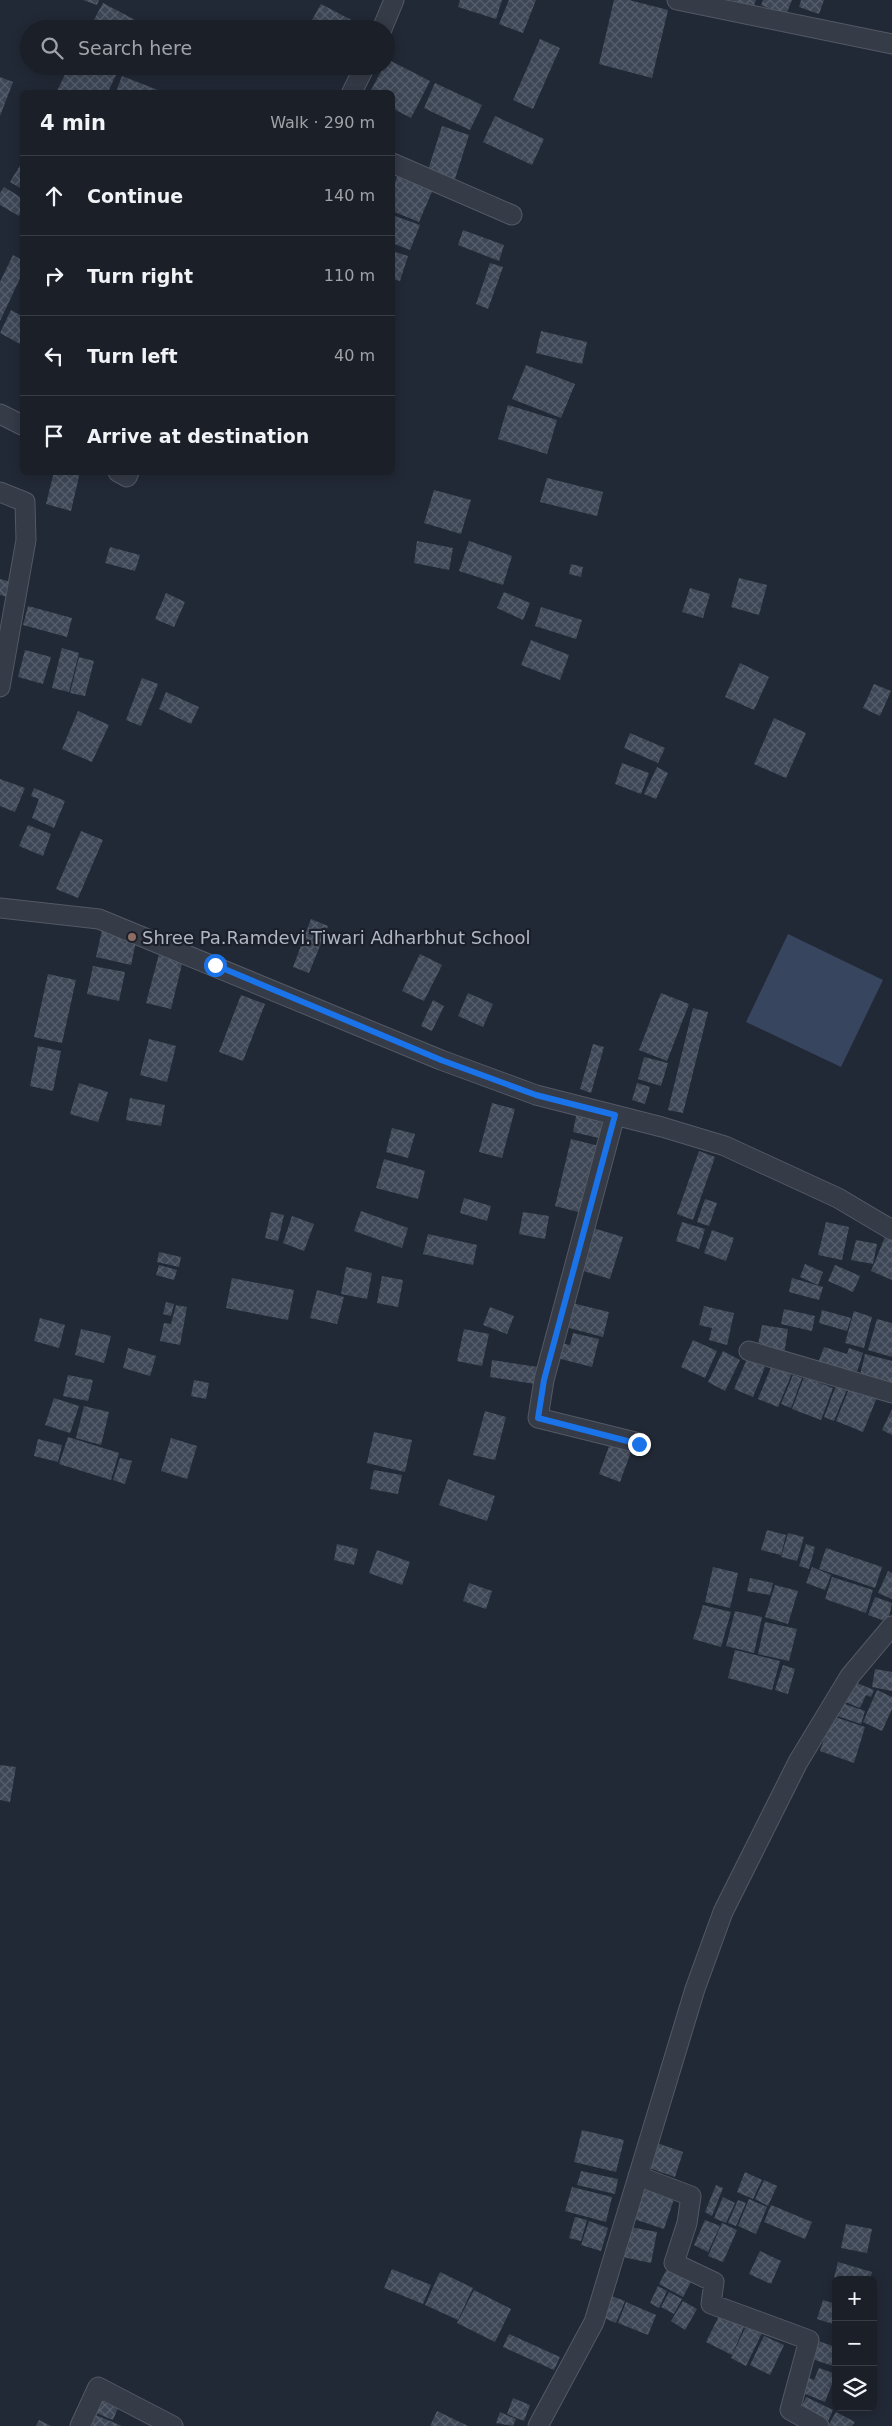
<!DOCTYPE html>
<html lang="en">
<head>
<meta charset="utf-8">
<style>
  :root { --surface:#1a1f28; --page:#272c34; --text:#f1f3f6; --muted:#9fa2a8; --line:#383d45 }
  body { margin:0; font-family:"DejaVu Sans",sans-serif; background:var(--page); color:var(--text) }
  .controls { position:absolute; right:15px; bottom:15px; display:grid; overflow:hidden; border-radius:8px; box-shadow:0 2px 12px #0003 }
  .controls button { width:45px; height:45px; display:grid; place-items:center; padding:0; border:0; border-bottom:1px solid var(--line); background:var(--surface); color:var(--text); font:25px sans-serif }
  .stop { position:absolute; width:15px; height:15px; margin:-11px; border:4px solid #1a73e8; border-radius:50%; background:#fff }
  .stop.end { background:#1a73e8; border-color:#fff; box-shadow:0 1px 5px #0008 }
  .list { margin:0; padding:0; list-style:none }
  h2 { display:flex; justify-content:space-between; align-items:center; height:65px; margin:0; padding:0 20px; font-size:21px }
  h2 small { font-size:16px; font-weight:400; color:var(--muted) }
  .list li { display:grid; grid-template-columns:32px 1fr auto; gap:15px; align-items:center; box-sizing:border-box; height:80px; padding:0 20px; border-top:1px solid var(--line) }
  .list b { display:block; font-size:19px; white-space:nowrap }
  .list em { font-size:16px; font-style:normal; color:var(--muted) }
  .icon { flex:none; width:28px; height:28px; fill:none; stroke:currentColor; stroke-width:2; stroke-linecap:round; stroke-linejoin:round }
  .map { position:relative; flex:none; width:892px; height:2426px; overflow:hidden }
  .search { position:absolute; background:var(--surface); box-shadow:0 2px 12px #0003; left:20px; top:20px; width:375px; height:55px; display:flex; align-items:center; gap:12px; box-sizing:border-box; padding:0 18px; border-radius:28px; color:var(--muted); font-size:19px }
  .panel { position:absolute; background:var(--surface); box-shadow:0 2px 12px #0003; left:20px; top:90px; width:375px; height:385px; border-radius:8px }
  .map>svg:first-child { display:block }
  .water { fill:#38455f }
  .building { fill:url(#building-cross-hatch) }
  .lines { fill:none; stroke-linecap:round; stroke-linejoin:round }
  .minor-casing { stroke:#535965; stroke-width:21 }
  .minor { stroke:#353b47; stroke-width:19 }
  .route { stroke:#1a73e8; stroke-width:6 }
  .education-dot { fill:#8d6e63; stroke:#1b202b; stroke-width:2 }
  .labels { text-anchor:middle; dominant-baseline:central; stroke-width:4.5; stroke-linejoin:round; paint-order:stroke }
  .poi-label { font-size:18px; fill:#b0b6c3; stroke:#1b202b; text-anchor:start }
</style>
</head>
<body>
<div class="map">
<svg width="892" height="2426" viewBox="0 0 892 2426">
  <defs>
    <pattern id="building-cross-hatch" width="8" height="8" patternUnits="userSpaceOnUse" patternTransform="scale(1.25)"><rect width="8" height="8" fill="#3e4756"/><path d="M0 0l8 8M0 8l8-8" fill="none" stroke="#575f6d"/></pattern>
  </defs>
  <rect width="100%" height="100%" fill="#222936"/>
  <path class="water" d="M788 934 883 980 841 1067 746 1022Z"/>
  <path class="building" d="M83 0H99L97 5Z
    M460 0H502L496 19 458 7Z
    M509 0H536L523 33 499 24Z
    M614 0H629L668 10 652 78 599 64Z
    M731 0H756L753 8Z
    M763 0H792L786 15 761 5Z
    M801 0H824L819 14 799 7Z
    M103 3 141 23 138 29H89Z
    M321 4 357 23 354 29 308 27Z
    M540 39 560 48 533 109 513 100Z
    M387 59 430 81 411 118 392 108V92H370L384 66H386Z
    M69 66H97L116 75 108 92H61L57 91Z
    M122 76 163 92H116Z
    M0 77 13 82 0 116Z
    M435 83 482 105 470 130 424 108Z
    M495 116 544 139 532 165 483 142Z
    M442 126 469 135 455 179 428 170Z
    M22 162V189L10 182Z
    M399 172 434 187 419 222 392 211V189Z
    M4 187 22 198V209L19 216 0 205V193Z
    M392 215 420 225 410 250 392 243Z
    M463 230 504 245 499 261 458 245Z
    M392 251 408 256 400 281 392 279Z
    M13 255 22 260V274L0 321V282Z
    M490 263 503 267 488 309 476 304Z
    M11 310 22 316V340L20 344 0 333Z
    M541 331 587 342 582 364 536 353Z
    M526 365 575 384 561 418 512 399Z
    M508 405 557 420 547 454 498 439Z
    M54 472H80L71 511 46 504Z
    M547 478 603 492 597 516 540 502Z
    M434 490 471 500 461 534 424 523Z
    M417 541 453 548 449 570 414 563Z
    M469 541 512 556 503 585 459 571Z
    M110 547 140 555 135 571 105 563Z
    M571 564 583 567 581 577 569 574Z
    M739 578 767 585 759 615 731 607Z
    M0 579 16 583 13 598 0 595Z
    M690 588 710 594 703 618 682 612Z
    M504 592 530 603 523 620 497 608Z
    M166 593 185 602 174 627 155 619Z
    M28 606 72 618 67 637 23 625Z
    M541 607 582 620 576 639 535 626Z
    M531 640 569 655 560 680 521 665Z
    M62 648 79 653 69 692 52 688Z
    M25 650 51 657 43 684 18 677Z
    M79 657 94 661 85 696 70 693Z
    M740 663 769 677 754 710 725 697Z
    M142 678 158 684 141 726 126 720Z
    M874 684 891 691 880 716 863 708Z
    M166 692 199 707 191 724 159 709Z
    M78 711 109 725 92 762 62 749Z
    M774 718 806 733 786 778 754 764Z
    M630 733 665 748 658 763 624 748Z
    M622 763 649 773 641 794 615 784Z
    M657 767 668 773 656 799 644 794Z
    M0 779 25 788 15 812 0 806Z
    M34 788 65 801 54 828 32 818 39 799 31 796Z
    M28 825 51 834 43 856 19 846Z
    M81 831 103 840 78 898 56 889Z
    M311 919 328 926 309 973 293 967Z
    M102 930 137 937 131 965 96 957Z
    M159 954 183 960 171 1009 146 1003Z
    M420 954 442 965 424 1001 402 991Z
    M93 966 125 972 119 1001 87 994Z
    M48 974 76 980 62 1043 34 1037Z
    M468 993 493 1004 483 1027 458 1016Z
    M661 993 689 1004 667 1061 639 1050Z
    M241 995 265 1004 243 1061 219 1052Z
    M433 1000 444 1006 432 1031 421 1026Z
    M693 1008 708 1012 683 1113 668 1110Z
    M149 1039 176 1046 167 1082 140 1075Z
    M593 1044 604 1047 591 1093 580 1089Z
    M38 1046 61 1051 53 1091 30 1086Z
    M644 1057 668 1063 661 1086 638 1079Z
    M79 1083 108 1092 98 1122 70 1114Z
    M637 1083 650 1087 645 1104 632 1100Z
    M130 1098 165 1105 161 1126 126 1120Z
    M492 1103 515 1109 502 1158 479 1152Z
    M577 1111 608 1119 603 1139 573 1132Z
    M392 1128 415 1134 408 1158 386 1152Z
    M571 1139 599 1146 582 1213 555 1206Z
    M699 1151 715 1157 693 1220 677 1214Z
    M384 1159 425 1171 418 1199 376 1188Z
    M464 1198 491 1206 487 1221 460 1213Z
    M705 1199 717 1203 709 1226 697 1222Z
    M361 1211 408 1228 402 1248 354 1231Z
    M271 1212 284 1215 278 1241 265 1238Z
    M523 1212 549 1216 545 1239 519 1234Z
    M292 1216 314 1224 304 1251 283 1243Z
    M682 1222 705 1229 699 1249 676 1241Z
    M826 1222 849 1227 842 1260 818 1255Z
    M593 1228 623 1237 610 1279 580 1270Z
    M712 1230 734 1238 726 1261 704 1253Z
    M428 1234 477 1245 473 1265 423 1254Z
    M885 1237 892 1240V1280L871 1271Z
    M856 1240 877 1244 873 1264 851 1260Z
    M159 1252 181 1257 179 1267 157 1262Z
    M805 1264 823 1272 818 1285 800 1277Z
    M159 1265 177 1270 174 1280 156 1275Z
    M835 1265 860 1276 853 1292 828 1281Z
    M346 1267 372 1273 367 1299 341 1294Z
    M382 1276 403 1280 398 1307 377 1303Z
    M232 1278 294 1290 288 1320 226 1308Z
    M792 1278 823 1287 819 1300 789 1292Z
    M317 1290 344 1297 337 1324 310 1318Z
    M166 1302 174 1304 171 1316 163 1314Z
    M568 1302 609 1312 603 1337 562 1326Z
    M176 1305 187 1307 180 1345 160 1341 164 1323 171 1324Z
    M704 1306 734 1313 727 1345 709 1340 712 1328 699 1325Z
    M490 1307 514 1316 507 1334 483 1325Z
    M784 1309 815 1316 812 1331 781 1324Z
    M822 1310 851 1318 847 1331 819 1323Z
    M854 1311 872 1317 864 1348 845 1343Z
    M40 1318 65 1325 59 1348 34 1341Z
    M877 1319 892 1323V1357L868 1350Z
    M762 1325 788 1329 784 1355 757 1350Z
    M81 1329 111 1336 104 1363 75 1355Z
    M464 1329 489 1334 482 1366 457 1361Z
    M573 1333 599 1339 592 1367 557 1358 560 1343 570 1345Z
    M693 1340 717 1351 705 1378 681 1367Z
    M824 1347 847 1354 849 1348 863 1353 855 1378 817 1366Z
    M128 1348 156 1356 150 1376 123 1368Z
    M723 1351 740 1360 725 1391 708 1382Z
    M865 1354 892 1361V1389L860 1375Z
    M747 1359 765 1367 753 1397 734 1389Z
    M492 1360 538 1367 535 1384 490 1377Z
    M772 1365 792 1373 778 1407 758 1399Z
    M68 1375 93 1380 88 1401 63 1396Z
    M793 1375 802 1378 791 1408 781 1404Z
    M804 1377 833 1388 821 1420 792 1409Z
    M194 1380 209 1383 206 1399 191 1396Z
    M837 1383 848 1387 834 1421 824 1417Z
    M851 1384 878 1395 863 1432 836 1421Z
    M54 1398 79 1406 70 1433 45 1425Z
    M84 1406 109 1412 101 1445 76 1438Z
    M892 1409V1435L882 1430Z
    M485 1411 506 1417 495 1460 473 1455Z
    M374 1432 412 1440 405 1472 367 1463Z
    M68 1437 119 1453 111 1480 59 1464Z
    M171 1438 197 1446 187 1479 161 1471Z
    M38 1439 62 1445 58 1462 34 1456Z
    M611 1441 632 1449 620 1482 599 1474Z
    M120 1458 132 1461 125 1484 113 1480Z
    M374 1470 402 1475 398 1494 370 1489Z
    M448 1479 495 1496 487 1521 439 1505Z
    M767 1530 786 1535 781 1555 761 1550Z
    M788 1533 804 1537 797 1561 781 1557Z
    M337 1544 358 1549 354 1565 334 1560Z
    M806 1544 815 1547 809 1569 799 1566Z
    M826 1548 882 1567 875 1588 819 1569Z
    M377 1550 410 1562 402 1585 369 1573Z
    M713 1567 738 1573 730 1608 705 1602Z
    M812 1567 831 1575 825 1590 806 1583Z
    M888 1571 892 1573V1599L878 1593Z
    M832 1577 873 1590 866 1613 825 1599Z
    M750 1578 773 1583 770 1595 747 1591Z
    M469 1583 492 1591 486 1609 463 1601Z
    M775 1585 798 1591 788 1624 765 1617Z
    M875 1597 892 1603 888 1622 868 1615Z
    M703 1605 731 1612 721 1647 693 1639Z
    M735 1611 762 1617 754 1653 726 1646Z
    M765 1622 797 1629 789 1661 758 1654Z
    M735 1650 780 1661 772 1690 728 1678Z
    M783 1665 795 1669 788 1694 775 1690Z
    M875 1669 892 1672V1691L872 1687Z
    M852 1681 874 1690 871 1697 866 1695 860 1708 843 1701Z
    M877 1690 892 1697V1709L882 1731 863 1722Z
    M839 1702 865 1711 861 1724 834 1715Z
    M832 1716 865 1727 854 1763 820 1751Z
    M0 1765 16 1767 10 1802 0 1800Z
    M582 2130 624 2140 616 2172 574 2162Z
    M654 2142 683 2152 675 2177 646 2167Z
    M581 2171 618 2179 615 2194 577 2185Z
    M745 2172 762 2180 753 2199 737 2192Z
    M764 2180 777 2186 768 2206 755 2199Z
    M716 2185 723 2188 712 2216 705 2212Z
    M572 2187 612 2197 606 2222 565 2211Z
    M641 2188 674 2199 664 2229 631 2218Z
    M723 2197 735 2203 726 2223 714 2218Z
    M749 2199 767 2207 756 2234 738 2226Z
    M738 2200 746 2203 736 2226 728 2223Z
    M771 2205 812 2222 805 2239 764 2222Z
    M575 2217 587 2220 581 2241 569 2238Z
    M705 2220 720 2226 708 2252 694 2245Z
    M589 2221 608 2228 601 2251 581 2245Z
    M722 2223 737 2230 723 2262 708 2256Z
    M846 2224 872 2229 867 2253 841 2248Z
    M625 2226 657 2232 651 2263 618 2256Z
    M760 2251 781 2261 771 2284 749 2274Z
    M838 2262 872 2272 870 2280H841L834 2278Z
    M668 2267 692 2280 683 2297 659 2284Z
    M392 2269 431 2285 423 2304 384 2288Z
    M440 2272 473 2288 458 2320 425 2305Z
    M658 2286 667 2291 659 2308 650 2303Z
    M474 2290 511 2309 495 2342 457 2323Z
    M669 2292 682 2299 674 2314 661 2307Z
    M611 2296 625 2301 616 2323 602 2317Z
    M823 2300 836 2304V2325L817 2319Z
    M683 2301 697 2309 685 2330 671 2321Z
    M626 2302 656 2315 648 2335 618 2323Z
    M719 2316 744 2327 732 2355 706 2342Z
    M747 2324 763 2331 746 2366 731 2358Z
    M509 2334 560 2357 554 2370 503 2347Z
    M764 2336 784 2345 770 2375 750 2365Z
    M818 2341 836 2347V2367L812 2359Z
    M819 2368 836 2374 825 2402 803 2393 809 2378 814 2380Z
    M806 2397 833 2410 827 2424 799 2412Z
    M513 2398 530 2405 524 2421 507 2414Z
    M101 2401 118 2408 113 2420 96 2413Z
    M437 2411 468 2426H430Z
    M500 2412 516 2419 513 2426 496 2423Z
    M836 2412 855 2422 852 2426H828Z
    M91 2413 122 2426H86Z
    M39 2420 51 2426H36Z"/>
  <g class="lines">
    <defs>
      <path id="minor" d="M677 0 892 44
        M382 29 394 0
        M352 92 365 66
        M392 163 512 215
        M0 414 22 425
        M118 472 127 477 129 472
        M0 492 25 502 26 540 0 687
        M0 908 99 919 441 1060 536 1095 662 1127 725 1146 838 1198 892 1230
        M615 1115 544 1380 538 1418 639 1443
        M749 1351 892 1393
        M638 2176 691 2196 687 2223 674 2263 714 2282 711 2304 809 2340 790 2410 819 2426
        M80 2426 98 2387 173 2426
        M538 2426 594 2322 695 1989 723 1912 798 1762 850 1676 892 1626"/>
    </defs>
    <use href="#minor" class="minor-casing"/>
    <use href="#minor" class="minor"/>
  </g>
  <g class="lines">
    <path class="route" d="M215 965 441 1060 536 1095 615 1115 544 1380 538 1418 639 1444"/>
  </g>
  <circle class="education-dot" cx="132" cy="937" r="5"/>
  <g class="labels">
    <g class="poi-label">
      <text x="142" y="937">Shree Pa.Ramdevi.Tiwari Adharbhut School</text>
    </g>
  </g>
</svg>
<div class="controls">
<button>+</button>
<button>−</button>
<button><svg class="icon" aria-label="layers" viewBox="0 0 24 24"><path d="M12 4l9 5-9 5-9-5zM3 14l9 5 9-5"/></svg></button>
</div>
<div class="stop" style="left:215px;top:965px"></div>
<div class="stop end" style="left:639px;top:1444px"></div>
<div class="search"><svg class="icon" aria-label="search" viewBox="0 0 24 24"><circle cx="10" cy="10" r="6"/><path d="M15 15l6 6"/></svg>Search here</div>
<section class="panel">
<h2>4 min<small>Walk · 290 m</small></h2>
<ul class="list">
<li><svg class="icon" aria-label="ahead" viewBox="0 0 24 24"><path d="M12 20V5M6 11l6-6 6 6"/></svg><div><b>Continue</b></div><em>140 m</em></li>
<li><svg class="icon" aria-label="right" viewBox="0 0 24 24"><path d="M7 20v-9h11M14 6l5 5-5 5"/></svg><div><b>Turn right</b></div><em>110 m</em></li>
<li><svg class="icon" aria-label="left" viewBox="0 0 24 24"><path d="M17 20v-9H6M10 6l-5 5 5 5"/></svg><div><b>Turn left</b></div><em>40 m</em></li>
<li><svg class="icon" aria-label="arrive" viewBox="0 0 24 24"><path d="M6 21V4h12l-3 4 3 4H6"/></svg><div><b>Arrive at destination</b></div></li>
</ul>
</section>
</div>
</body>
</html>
